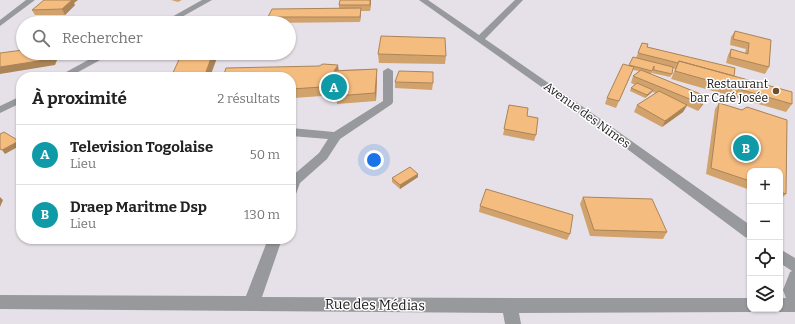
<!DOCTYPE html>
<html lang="fr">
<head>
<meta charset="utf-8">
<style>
  :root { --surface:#fff; --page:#f6f6f6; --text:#222; --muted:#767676; --line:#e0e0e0; --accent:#724e28 }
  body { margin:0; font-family:Bitter,serif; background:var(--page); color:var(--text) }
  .controls { position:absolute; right:12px; bottom:12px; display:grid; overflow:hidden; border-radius:8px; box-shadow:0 1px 3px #0004 }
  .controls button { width:36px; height:36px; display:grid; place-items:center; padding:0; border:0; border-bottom:1px solid var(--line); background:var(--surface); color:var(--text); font:20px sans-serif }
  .you { position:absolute; left:374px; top:160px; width:14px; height:14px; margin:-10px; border:3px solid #fff; border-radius:50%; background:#1a73e8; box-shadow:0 0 0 6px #1a73e833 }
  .badge { display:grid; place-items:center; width:26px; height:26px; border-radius:50%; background:var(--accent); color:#fff; font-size:13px; font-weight:700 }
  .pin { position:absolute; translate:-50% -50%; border:2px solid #fff; box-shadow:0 1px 4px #0006 }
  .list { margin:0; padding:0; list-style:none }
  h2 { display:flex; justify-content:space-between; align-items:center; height:52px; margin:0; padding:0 16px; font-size:17px }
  h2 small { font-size:13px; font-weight:400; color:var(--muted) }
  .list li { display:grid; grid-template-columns:26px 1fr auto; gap:12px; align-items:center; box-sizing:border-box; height:60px; padding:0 16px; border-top:1px solid var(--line) }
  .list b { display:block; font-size:15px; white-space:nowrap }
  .list p { margin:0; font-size:13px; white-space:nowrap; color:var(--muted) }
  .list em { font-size:13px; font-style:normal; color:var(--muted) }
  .icon { flex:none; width:22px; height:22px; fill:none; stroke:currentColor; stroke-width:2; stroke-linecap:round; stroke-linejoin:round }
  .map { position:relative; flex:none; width:795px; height:324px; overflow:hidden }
  .search { position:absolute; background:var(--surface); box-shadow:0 1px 3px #0004; left:16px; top:16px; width:280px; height:44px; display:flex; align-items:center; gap:10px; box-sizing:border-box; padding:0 14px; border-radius:22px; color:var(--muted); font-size:15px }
  .panel { position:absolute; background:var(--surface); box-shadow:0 1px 3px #0004; left:16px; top:72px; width:280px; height:172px; border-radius:16px }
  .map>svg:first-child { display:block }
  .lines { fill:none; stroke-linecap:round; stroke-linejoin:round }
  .minor { fill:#98999c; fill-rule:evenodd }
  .wall { fill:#d2a26c }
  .shaded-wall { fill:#ab8458 }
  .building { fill:#f4bc7e; stroke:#ab8458 }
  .poi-dot { fill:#724e28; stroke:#fff; stroke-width:1.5 }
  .labels { text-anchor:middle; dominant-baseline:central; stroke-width:3; stroke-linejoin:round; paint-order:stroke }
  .poi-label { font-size:12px; fill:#191719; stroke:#fff; text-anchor:end }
  .street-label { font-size:12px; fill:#191719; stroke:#fff }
  .near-street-label { font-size:14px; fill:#191719; stroke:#fff }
</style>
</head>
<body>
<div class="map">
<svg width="795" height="324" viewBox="0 0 795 324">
  <rect width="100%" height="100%" fill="#e6e1e8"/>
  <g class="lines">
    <path class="minor" d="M26 0H35L0 26V20Z
      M202 0H212L171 23H161Z
      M419 0H428L479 35 515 0H523L485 39 599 118 750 225V239L745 237 591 122Z
      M101 53H113L69 77H57Z
      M388 68 393 71V102L392 104 340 139 327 159 300 183 296 194 291 196V177L319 153 328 139 291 136V128L334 132 383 101V71Z
      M21 96V103L0 113V106Z
      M268 239H282L262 297 510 298H750V309H756L750 312 519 313 521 324H505L503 313 0 309V295L246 296Z
      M780 249 795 258V312H780L774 309H780V298H786L783 290 790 272 792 271 780 263Z"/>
  </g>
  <path class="wall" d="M171 0H182L178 2Z
    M371 2 370 11H361L360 22 269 23 268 17 339 8V5Z
    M74 3 75 5 65 15H35L32 10Z
    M735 31 771 40 769 67 765 74 726 63 728 55 731 49 745 53 746 49 730 45 731 37Z
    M642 43 647 47 734 76 792 104 786 112 671 79 675 69 672 68V74L670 77 652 73 653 70 651 74 708 97 704 103 698 111 687 106 683 112 662 127 634 112 637 105 656 93 652 92 651 93 645 98 630 91 631 88 635 85 631 83 633 76 639 71 633 70 616 108 605 104 607 98 629 66 633 57 636 58Z
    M141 53H171L169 58 143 59Z
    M378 54 446 56 445 64 379 63Z
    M377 69V78L376 101 337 104 336 95 294 98 293 100 291 99V77L339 70Z
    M395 82 433 83 432 90 395 88Z
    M719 103 742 110 747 107 787 120 786 194 780 200V171H750V190L706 174 715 109Z
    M509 105 527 116 536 135 534 141 503 135Z
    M418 177 400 189 392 182V178Z
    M583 197 667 232 663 239 590 236 580 204Z
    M480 206 570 234 567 240 479 212Z"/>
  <path class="shaded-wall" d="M69 0H78L74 3 75 5 65 15 62 9Z
    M370 0H371V2L370 11Z
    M361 8V13L360 22V17Z
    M54 53H60L55 65 0 74V67Z
    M167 53H171L169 58Z
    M213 53H215L217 58 210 77H204Z
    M338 65 339 73 334 71Z
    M377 69V78L376 101 375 93Z
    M292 89 294 98 293 100 291 91Z
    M653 90 651 93 645 98 647 95Z
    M708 97 704 103 698 111 702 104Z
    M687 105 683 112 662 127 665 121Z
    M19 141 21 145 5 154 2 150Z
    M418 174V177L400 189V185Z
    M0 197 3 200 0 207Z"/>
  <path class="building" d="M44 0H72L62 9 32 10Z
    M340 0H370V5H339Z
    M361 8 360 17H268L272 9Z
    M735 31 771 40 769 67 730 57 731 49 748 54 749 43 733 39Z
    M381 36 445 38 446 56 378 54Z
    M642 43 648 44 647 47 735 68 734 76 679 61 678 63 638 53Z
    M23 50V53H54L51 59 0 67V53Z
    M182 53H213L204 77H171Z
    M633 57 673 67 672 74 654 70V66L652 71 629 65Z
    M679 61 792 92V104L675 71Z
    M323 64 338 65 334 71 377 69 375 93 336 96V86L292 89 291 91V77H223L226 68 319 66Z
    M623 64 634 67 619 101 607 98Z
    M641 70 708 97 702 104 633 76Z
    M399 71 433 72V83L395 82Z
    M637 83 653 90 647 95 631 88Z
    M659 91 687 105 665 121 637 105Z
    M719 103 742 110 747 107 787 120 786 194 780 192V171H750V181L711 168Z
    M509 105 528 108 527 116 538 118 536 135 504 129Z
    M4 132 19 141 2 150 0 149V134Z
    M410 167 418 174 400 185 392 178Z
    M486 189 573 215 570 234 480 206Z
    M583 197 652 199 667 232 594 230Z"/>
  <circle class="poi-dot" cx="776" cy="91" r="4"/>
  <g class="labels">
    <g class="poi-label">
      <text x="768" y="84">Restaurant<tspan x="768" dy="14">bar Café Josée</tspan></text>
    </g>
    <g class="street-label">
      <text transform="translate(587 115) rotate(36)">Avenue des Nimes</text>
    </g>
    <g class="near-street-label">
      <text transform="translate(375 305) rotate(1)">Rue des Médias</text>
    </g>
  </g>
</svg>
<div class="controls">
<button>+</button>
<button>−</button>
<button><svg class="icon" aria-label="locate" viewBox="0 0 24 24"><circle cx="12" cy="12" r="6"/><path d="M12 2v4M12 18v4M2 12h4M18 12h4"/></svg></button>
<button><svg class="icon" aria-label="layers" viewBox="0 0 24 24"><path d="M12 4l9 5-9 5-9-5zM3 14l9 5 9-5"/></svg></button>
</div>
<div class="you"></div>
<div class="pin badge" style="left:334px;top:87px;background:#0f9aa8">A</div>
<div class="pin badge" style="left:746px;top:148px;background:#0f9aa8">B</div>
<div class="search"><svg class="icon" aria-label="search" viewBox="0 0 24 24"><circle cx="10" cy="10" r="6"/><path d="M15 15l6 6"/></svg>Rechercher</div>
<section class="panel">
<h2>À proximité<small>2 résultats</small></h2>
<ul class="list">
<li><span class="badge" style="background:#0f9aa8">A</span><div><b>Television Togolaise</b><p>Lieu</p></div><em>50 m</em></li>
<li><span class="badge" style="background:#0f9aa8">B</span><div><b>Draep Maritme Dsp</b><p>Lieu</p></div><em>130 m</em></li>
</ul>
</section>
</div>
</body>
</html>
